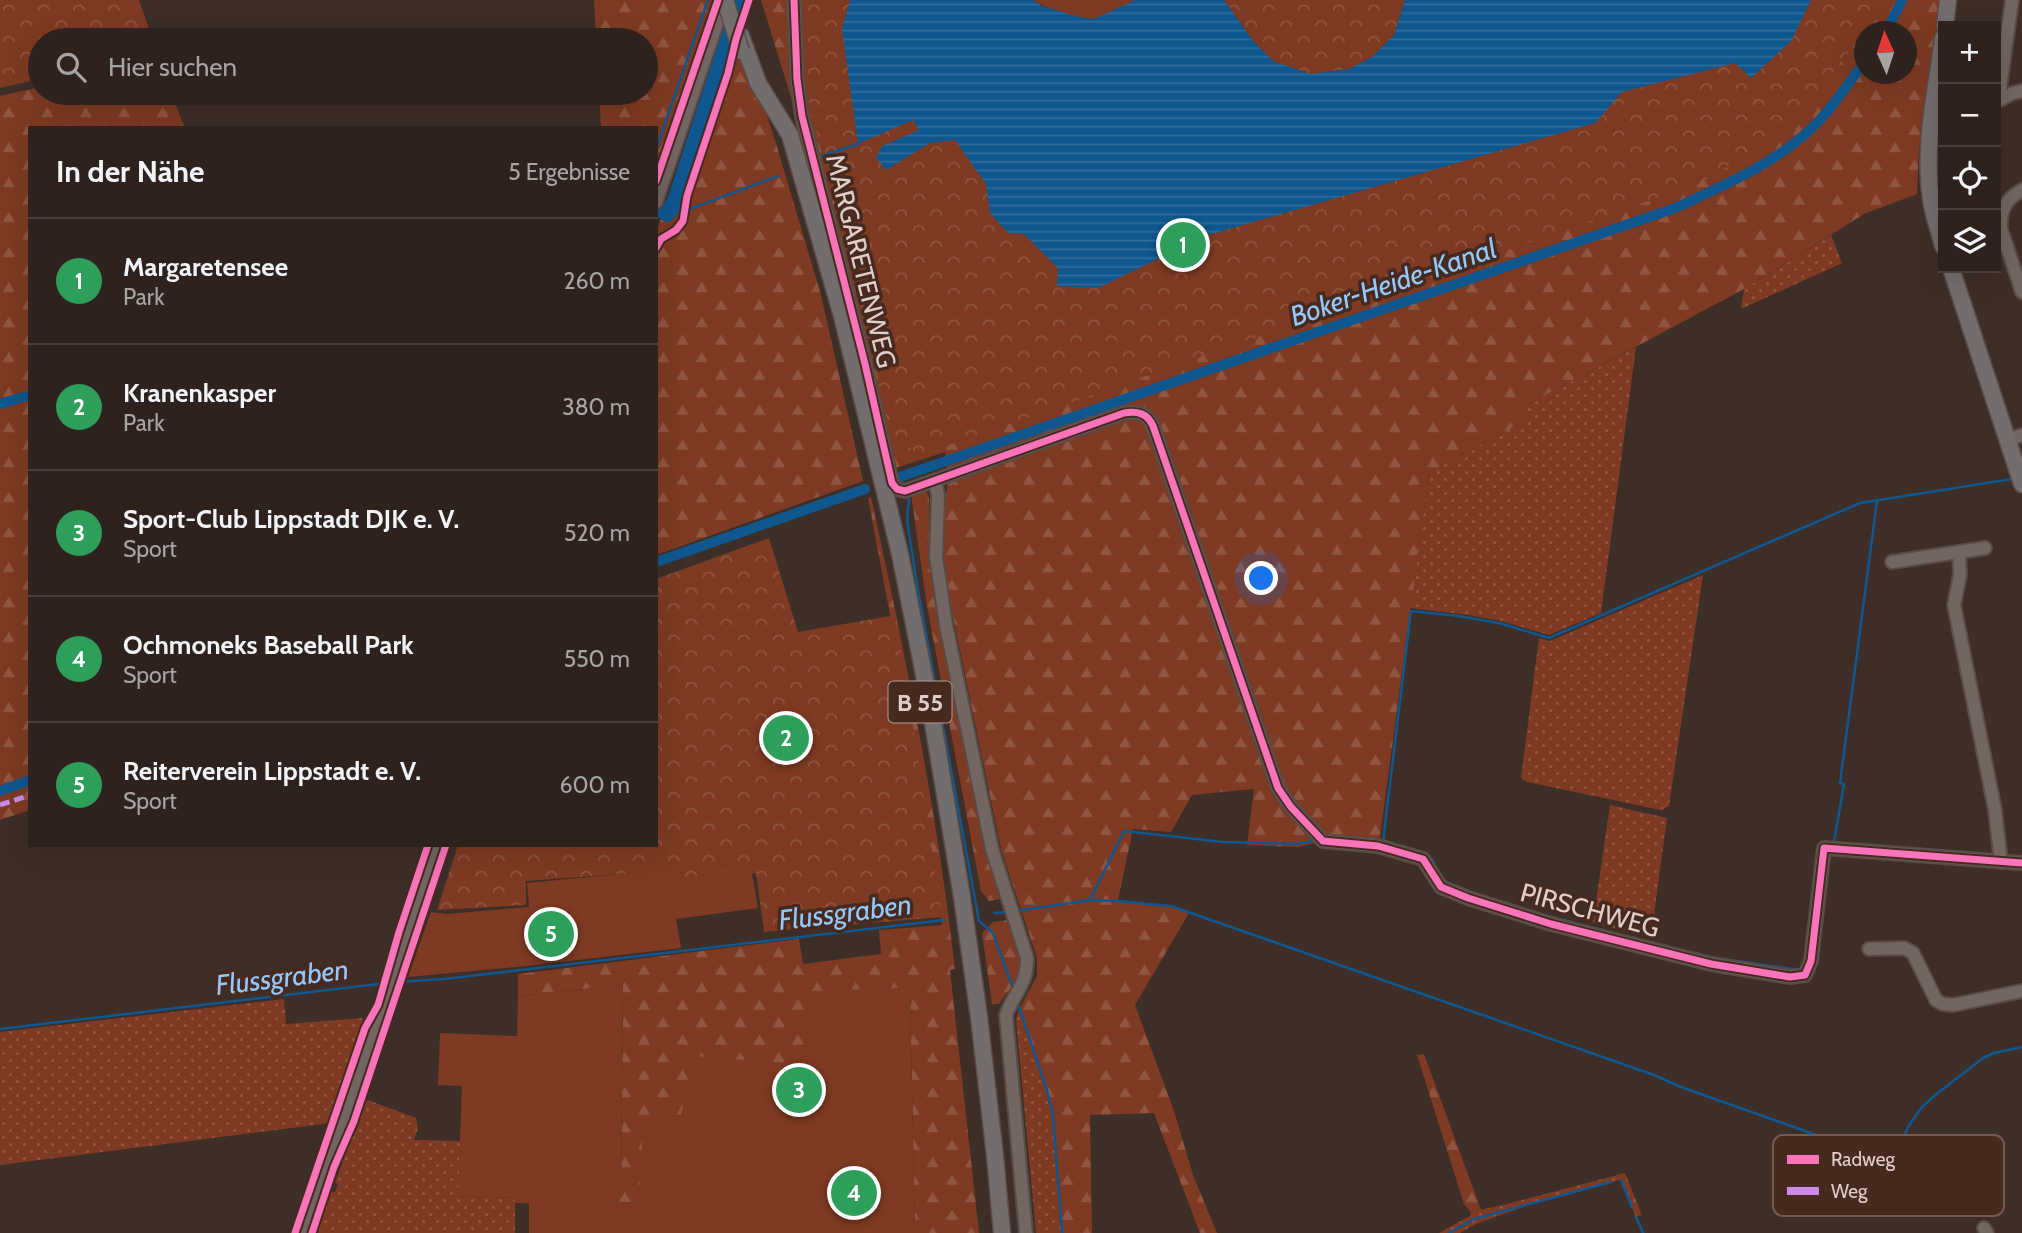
<!DOCTYPE html>
<html lang="de">
<head>
<meta charset="utf-8">
<style>
  :root { --surface:#2e221e; --page:#3a2f2b; --text:#f1f3f6; --muted:#a7a4a4; --line:#493f3c; --accent:#db2777 }
  body { margin:0; font-family:Cabin,sans-serif; background:var(--page); color:var(--text) }
  .controls { position:absolute; right:21px; top:21px; display:grid; overflow:hidden; border-radius:0px; box-shadow:0 7px 28px #0002 }
  .controls button { width:63px; height:63px; display:grid; place-items:center; padding:0; border:0; border-bottom:2px solid var(--line); background:var(--surface); color:var(--text); font:35px sans-serif }
  .compass { position:absolute; left:1854px; top:21px; width:63px; height:63px; border-radius:50%; background:var(--surface); box-shadow:0 7px 28px #0002; rotate:357deg }
  .you { position:absolute; left:1262px; top:579px; width:24px; height:24px; margin:-18px; border:5px solid #fff; border-radius:50%; background:#1a73e8; box-shadow:0 0 0 10px #1a73e833 }
  .badge { display:grid; place-items:center; width:46px; height:46px; border-radius:50%; background:var(--accent); color:#fff; font-size:23px; font-weight:700 }
  .pin { position:absolute; translate:-50% -50%; border:4px solid #fff; box-shadow:0 2px 7px #0006 }
  .list { margin:0; padding:0; list-style:none }
  h2 { display:flex; justify-content:space-between; align-items:center; height:91px; margin:0; padding:0 28px; font-size:30px }
  h2 small { font-size:23px; font-weight:400; color:var(--muted) }
  .list li { display:grid; grid-template-columns:46px 1fr auto; gap:21px; align-items:center; box-sizing:border-box; height:126px; padding:0 28px; border-top:2px solid var(--line) }
  .list b { display:block; font-size:26px; white-space:nowrap }
  .list p { margin:0; font-size:23px; white-space:nowrap; color:var(--muted) }
  .list em { font-size:23px; font-style:normal; color:var(--muted) }
  .icon { flex:none; width:38px; height:38px; fill:none; stroke:currentColor; stroke-width:2; stroke-linecap:round; stroke-linejoin:round }
  .map { position:relative; flex:none; width:2022px; height:1233px; overflow:hidden }
  .search { position:absolute; background:var(--surface); box-shadow:0 7px 28px #0002; left:28px; top:28px; width:630px; height:77px; display:flex; align-items:center; gap:18px; box-sizing:border-box; padding:0 24px; border-radius:38px; color:var(--muted); font-size:26px }
  .panel { position:absolute; background:var(--surface); box-shadow:0 7px 28px #0002; left:28px; top:126px; width:630px; height:721px; border-radius:0px }
  .map>svg:first-child { display:block }
  .grass { fill:url(#grass-dots) }
  .forest { fill:url(#forest-firs); fill-rule:evenodd }
  .park { fill:url(#park-crowns) }
  .garden { fill:#7e3a22 }
  .water { fill:url(#water-rules) }
  .lines { fill:none; stroke-linecap:round; stroke-linejoin:round }
  .stream { stroke:#0f578f; stroke-width:2.5 }
  .canal { stroke:#0f578f; stroke-width:10 }
  .river { stroke:#0f578f; stroke-width:16 }
  .minor-casing { stroke:#594b46; stroke-width:16 }
  .major-casing { stroke:#594b46; stroke-width:19 }
  .minor { stroke:#736561; stroke-width:12 }
  .major { stroke:#736d6d; stroke-width:16 }
  .major-bridge-casing { stroke:#594b46; stroke-width:19; stroke-linecap:butt }
  .major-bridge { stroke:#736d6d; stroke-width:16 }
  .quiet { stroke:#ca8be6; stroke-width:5; stroke-dasharray:10 5; stroke-linecap:butt }
  .cycleway-casing { stroke:#462a20; stroke-width:11 }
  .cycleway { stroke:#fb73b8; stroke-width:7 }
  .labels { text-anchor:middle; dominant-baseline:central; stroke-width:7; stroke-linejoin:round; paint-order:stroke }
  .shield { fill:#462a20; stroke:#b29d96; stroke-width:2 }
  .shield-label { font-size:24px; font-weight:bold; fill:#e1cec8 }
  .street-label { font-size:26px; fill:#e1cec8; stroke:#462a20 }
  .water-label { font-size:28px; font-style:italic; fill:#95c9fd; stroke:#462a20 }
  .key { fill:#462a20; stroke:#745b52; stroke-width:2 }
  .key-label { font-size:19px; fill:#e1cec8 }
</style>
</head>
<body>
<div class="map">
<svg width="2022" height="1233" viewBox="0 0 2022 1233">
  <defs>
    <pattern id="grass-dots" width="8" height="8" patternUnits="userSpaceOnUse" patternTransform="scale(1.75)"><rect width="8" height="8" fill="#7e3a22"/><path d="M2 2h.1M6 6h.1" fill="none" stroke="#905541" stroke-width="1.8" stroke-linecap="round"/></pattern>
    <pattern id="forest-firs" width="22" height="20" patternUnits="userSpaceOnUse" patternTransform="scale(1.75)"><rect width="22" height="20" fill="#7e3a22"/><path d="M5 1l3.5 6h-7zM16 11l3.5 6h-7z" fill="#905541"/></pattern>
    <pattern id="park-crowns" width="20" height="18" patternUnits="userSpaceOnUse" patternTransform="scale(1.75)"><rect width="20" height="18" fill="#7e3a22"/><path d="M2 6a3 3 0 1 1 6 0M12 15a3 3 0 1 1 6 0" fill="none" stroke="#905541"/></pattern>
    <pattern id="water-rules" width="6" height="5" patternUnits="userSpaceOnUse" patternTransform="scale(1.75)"><rect width="6" height="5" fill="#0f578f"/><path d="M0 2.5h6" fill="none" stroke="#326e9d"/></pattern>
  </defs>
  <rect width="100%" height="100%" fill="#3e2e28"/>
  <path class="grass" d="M1831 235 1842 263 1741 309 1744 289Z
    M1636 347 1601 613 1549 635 1501 621 1469 615 1410 608 1429 472 1523 422 1525 406Z
    M1703 575 1669 806 1661 810 1527 782 1521 778 1539 638 1550 641Z
    M1610 805 1667 818 1651 937 1593 923Z
    M284 999 286 1024 363 1018 331 1120 323 1124 0 1165V1032Z
    M1019 1009 1047 1090 1053 1116 1062 1233H1036L1016 1020Z
    M365 1099 416 1118 418 1128 414 1140 460 1141 459 1196 515 1198V1233H315L328 1192H335L338 1184 335 1183Z
    M1625 1173 1642 1215 1636 1217 1620 1180 1529 1205 1476 1224 1460 1233H1439L1470 1216 1471 1212 1507 1204Z"/>
  <path class="forest" d="M594 0H713L656 170V128H601L599 93H646V40H596Z
    M761 0H850L858 144 1811 0H1944L1929 110 1919 146 1917 194 1864 214 1744 289 1525 406 1523 422 1429 472 1379 844 1327 840 1298 847 1247 845 1254 789 1192 795 1171 832 1133 829 1118 900 1171 906 1189 913 1135 1005 1174 1111 1193 1175 1217 1233H1200L1154 1113 1090 1115 1092 1233H1062L1053 1116 1047 1090 1019 1009 1037 976V958L1001 849 950 602 943 555 942 521 948 481 945 452 896 468 816 153 797 117ZM1864 32H1906V74H1864Z
    M732 9 775 140 821 295 863 481 656 555V233Z
    M40 87V93H171L185 128H30V810L0 820V96Z
    M924 490 927 492 929 497V556L940 625 985 850 1000 899 989 901 981 891 927 606 911 494Z
    M871 497C905 653 937 810 955 969L950 970 979 1233H915L910 994 809 1065 681 1115 657 1120 642 1175 638 1196 634 1202 614 1203 621 1186 623 985 518 996V974L799 939 803 964 881 954 879 930 942 925 908 710 868 498Z
    M1007 920C1013 938 1026 962 1016 981 1011 989 1004 996 999 1004H992L982 933 993 922Z
    M1424 1054 1481 1210 1471 1212 1464 1204 1417 1055Z"/>
  <path class="park" d="M0 0H139L153 40H40V79L0 88Z
    M796 0H866L962 149 1766 0H1882C1845 71 1769 149 1697 184L920 455 890 436 875 365 807 94 799 37Z
    M1224 0H1405L1394 35 1372 57 1349 69 1310 74 1273 61 1253 41Z
    M769 538 798 632 896 615 942 917 764 932 756 873 633 887 634 873 526 881V905L437 910 458 845H656V579Z"/>
  <path class="garden" d="M1033 0H1135C1124 5 1104 18 1093 19 1077 20 1046 9 1033 0Z
    M751 867 758 908 676 919 681 948 526 966 408 977 431 912 447 914 529 907 527 883 671 869 673 880Z
    M623 985 621 1187 615 1203 634 1202C648 1182 633 1134 654 1122 661 1117 672 1117 681 1115L694 1056 808 1065 807 991 904 988 910 994 915 1233H529V1203H515L514 1198 458 1196 462 1086 438 1085 440 1033 517 1036 518 996Z"/>
  <path class="water" d="M850 0H1033L1042 6 1079 17 1094 19 1135 0H1224L1253 41 1273 61 1310 74 1349 69 1372 57 1394 35 1405 0H1811L1791 41 1751 78 1735 63 1622 92 1595 123 1205 236 1098 288 1057 286 1058 268 1024 234 1008 233 990 213 986 184 955 140 930 143 886 170 876 158 882 146 919 130 913 120 858 144 842 29Z"/>
  <g class="lines">
    <path class="stream" d="M656 149 708 0
      M822 156 858 144
      M667 214 679 213 778 176
      M909 499 907 520 917 585 979 921 993 933 1014 991
      M1383 841 1411 611 1458 616 1499 623 1549 638 1860 503 2012 479
      M1834 842 1844 784 1840 783 1877 501
      M1428 857 1433 860 1437 871
      M1090 900 1124 831 1223 842 1296 844 1316 840
      M1016 911 1090 900 1117 901 1171 906 1654 1075 1681 1087 1890 1161 1895 1160 1908 1127 1921 1108 1934 1096 1983 1058 1994 1053 2022 1047
      M1530 911 1581 925
      M994 913 1006 912
      M1689 952 1716 958 1800 970
      M398 982 444 979 944 920
      M1017 1001 1047 1090 1053 1116 1062 1233
      M0 1029 387 983
      M1621 1180 1632 1207
      M1636 1217 1643 1233
      M1449 1233 1474 1219 1611 1182"/>
    <path class="canal" d="M1886 32 1902 0
      M656 212 667 214
      M0 404 30 395
      M897 478 1675 208C1725 185 1779 162 1818 122 1835 104 1849 82 1864 63
      M656 562 865 489
      M0 791 30 780"/>
    <path class="river" d="M667 214 675 201 741 0"/>
    <defs>
      <path id="minor" d="M794 0 797 79 802 116 865 364 892 483 897 489 905 491 1124 413C1138 411 1147 413 1153 426L1278 788 1291 807 1323 841 1378 846 1423 859 1441 887 1468 898 1551 924 1711 964 1790 977 1805 975 1811 961 1824 848 2022 863
        M2002 99 2000 88 2012 0
        M1996 102 2013 93 2022 91
        M2022 190C2005 199 2000 211 2001 229L2022 292
        M656 202 725 0
        M2008 440 2022 435
        M935 480 938 496 936 557 946 625 992 849 1027 958C1027 985 1015 991 1006 1015L1026 1233
        M1959 552 1960 575 1954 605 1995 810 2001 862
        M1892 562 1985 548
        M1869 949 1904 948 1913 953 1936 1000 1943 1004 1953 1005 2022 991
        M1984 1228 1987 1233
        M304 1233 379 1023 439 845"/>
      <path id="major" d="M1945 26 1948 0
        M741 36 758 83 790 135 842 316 900 554 930 705 962 897 979 1017 995 1156 1002 1233
        M1943 38C1936 91 1923 146 1931 199 1933 215 1939 230 1943 246
        M1951 268 2022 484"/>
    </defs>
    <use href="#minor" class="minor-casing"/>
    <use href="#major" class="major-casing"/>
    <use href="#minor" class="minor"/>
    <use href="#major" class="major"/>
    <defs>
      <path id="major-bridge" d="M725 0 741 51"/>
    </defs>
    <use href="#major-bridge" class="major-bridge-casing"/>
    <use href="#major-bridge" class="major-bridge"/>
    <path class="quiet" d="M0 805 30 795"/>
    <defs>
      <path id="cycleway" d="M794 0 797 79 802 116 865 364 892 483 897 489 905 491 1124 413C1138 411 1147 413 1153 426L1278 788 1291 807 1323 841 1378 846 1423 859 1441 887 1468 898 1551 924 1711 964 1790 977 1805 975 1811 961 1824 848 2022 863
        M656 181 718 0
        M656 248 661 239 676 230 683 221 687 196 728 73 736 39 749 0
        M295 1233 365 1028 378 1005 399 932 428 845
        M312 1233 334 1167 354 1121 446 845"/>
    </defs>
    <use href="#cycleway" class="cycleway-casing"/>
    <use href="#cycleway" class="cycleway"/>
  </g>
  <g class="labels">
    <rect class="shield" x="888.5" y="681.5" width="63" height="41" rx="5"/>
    <g class="shield-label">
      <text x="920" y="702">B 55</text>
    </g>
    <g class="street-label">
      <text transform="translate(861 261) rotate(76)">MARGARETENWEG</text>
      <text transform="translate(1590 910) rotate(15)">PIRSCHWEG</text>
    </g>
    <g class="water-label">
      <text transform="translate(1393 282) rotate(-19)">Boker-Heide-Kanal</text>
      <text transform="translate(845 912) rotate(-7)">Flussgraben</text>
      <text transform="translate(282 977) rotate(-7)">Flussgraben</text>
    </g>
  </g>
  <rect x="1773" y="1135" width="231" height="81" rx="10" class="key"/>
  <rect x="1787" y="1155" width="32" height="9" fill="#fb73b8"/>
  <rect x="1787" y="1187" width="32" height="8" fill="#ca8be6"/>
  <g class="key-label">
    <text x="1831" y="1166">Radweg</text>
    <text x="1831" y="1198">Weg</text>
  </g>
</svg>
<div class="controls">
<button>+</button>
<button>−</button>
<button><svg class="icon" aria-label="locate" viewBox="0 0 24 24"><circle cx="12" cy="12" r="6"/><path d="M12 2v4M12 18v4M2 12h4M18 12h4"/></svg></button>
<button><svg class="icon" aria-label="layers" viewBox="0 0 24 24"><path d="M12 4l9 5-9 5-9-5zM3 14l9 5 9-5"/></svg></button>
</div>
<svg class="compass" viewBox="-18 -18 36 36"><path d="M0-13l5 13h-10z" fill="#e53935"/><path d="M0 13l5-13h-10z" fill="#a7a4a4"/></svg>
<div class="you"></div>
<div class="pin badge" style="left:1183px;top:245px;background:#2e9e5b">1</div>
<div class="pin badge" style="left:786px;top:738px;background:#2e9e5b">2</div>
<div class="pin badge" style="left:799px;top:1090px;background:#2e9e5b">3</div>
<div class="pin badge" style="left:854px;top:1193px;background:#2e9e5b">4</div>
<div class="pin badge" style="left:551px;top:934px;background:#2e9e5b">5</div>
<div class="search"><svg class="icon" aria-label="search" viewBox="0 0 24 24"><circle cx="10" cy="10" r="6"/><path d="M15 15l6 6"/></svg>Hier suchen</div>
<section class="panel">
<h2>In der Nähe<small>5 Ergebnisse</small></h2>
<ul class="list">
<li><span class="badge" style="background:#2e9e5b">1</span><div><b>Margaretensee</b><p>Park</p></div><em>260 m</em></li>
<li><span class="badge" style="background:#2e9e5b">2</span><div><b>Kranenkasper</b><p>Park</p></div><em>380 m</em></li>
<li><span class="badge" style="background:#2e9e5b">3</span><div><b>Sport-Club Lippstadt DJK e. V.</b><p>Sport</p></div><em>520 m</em></li>
<li><span class="badge" style="background:#2e9e5b">4</span><div><b>Ochmoneks Baseball Park</b><p>Sport</p></div><em>550 m</em></li>
<li><span class="badge" style="background:#2e9e5b">5</span><div><b>Reiterverein Lippstadt e. V.</b><p>Sport</p></div><em>600 m</em></li>
</ul>
</section>
</div>
</body>
</html>
